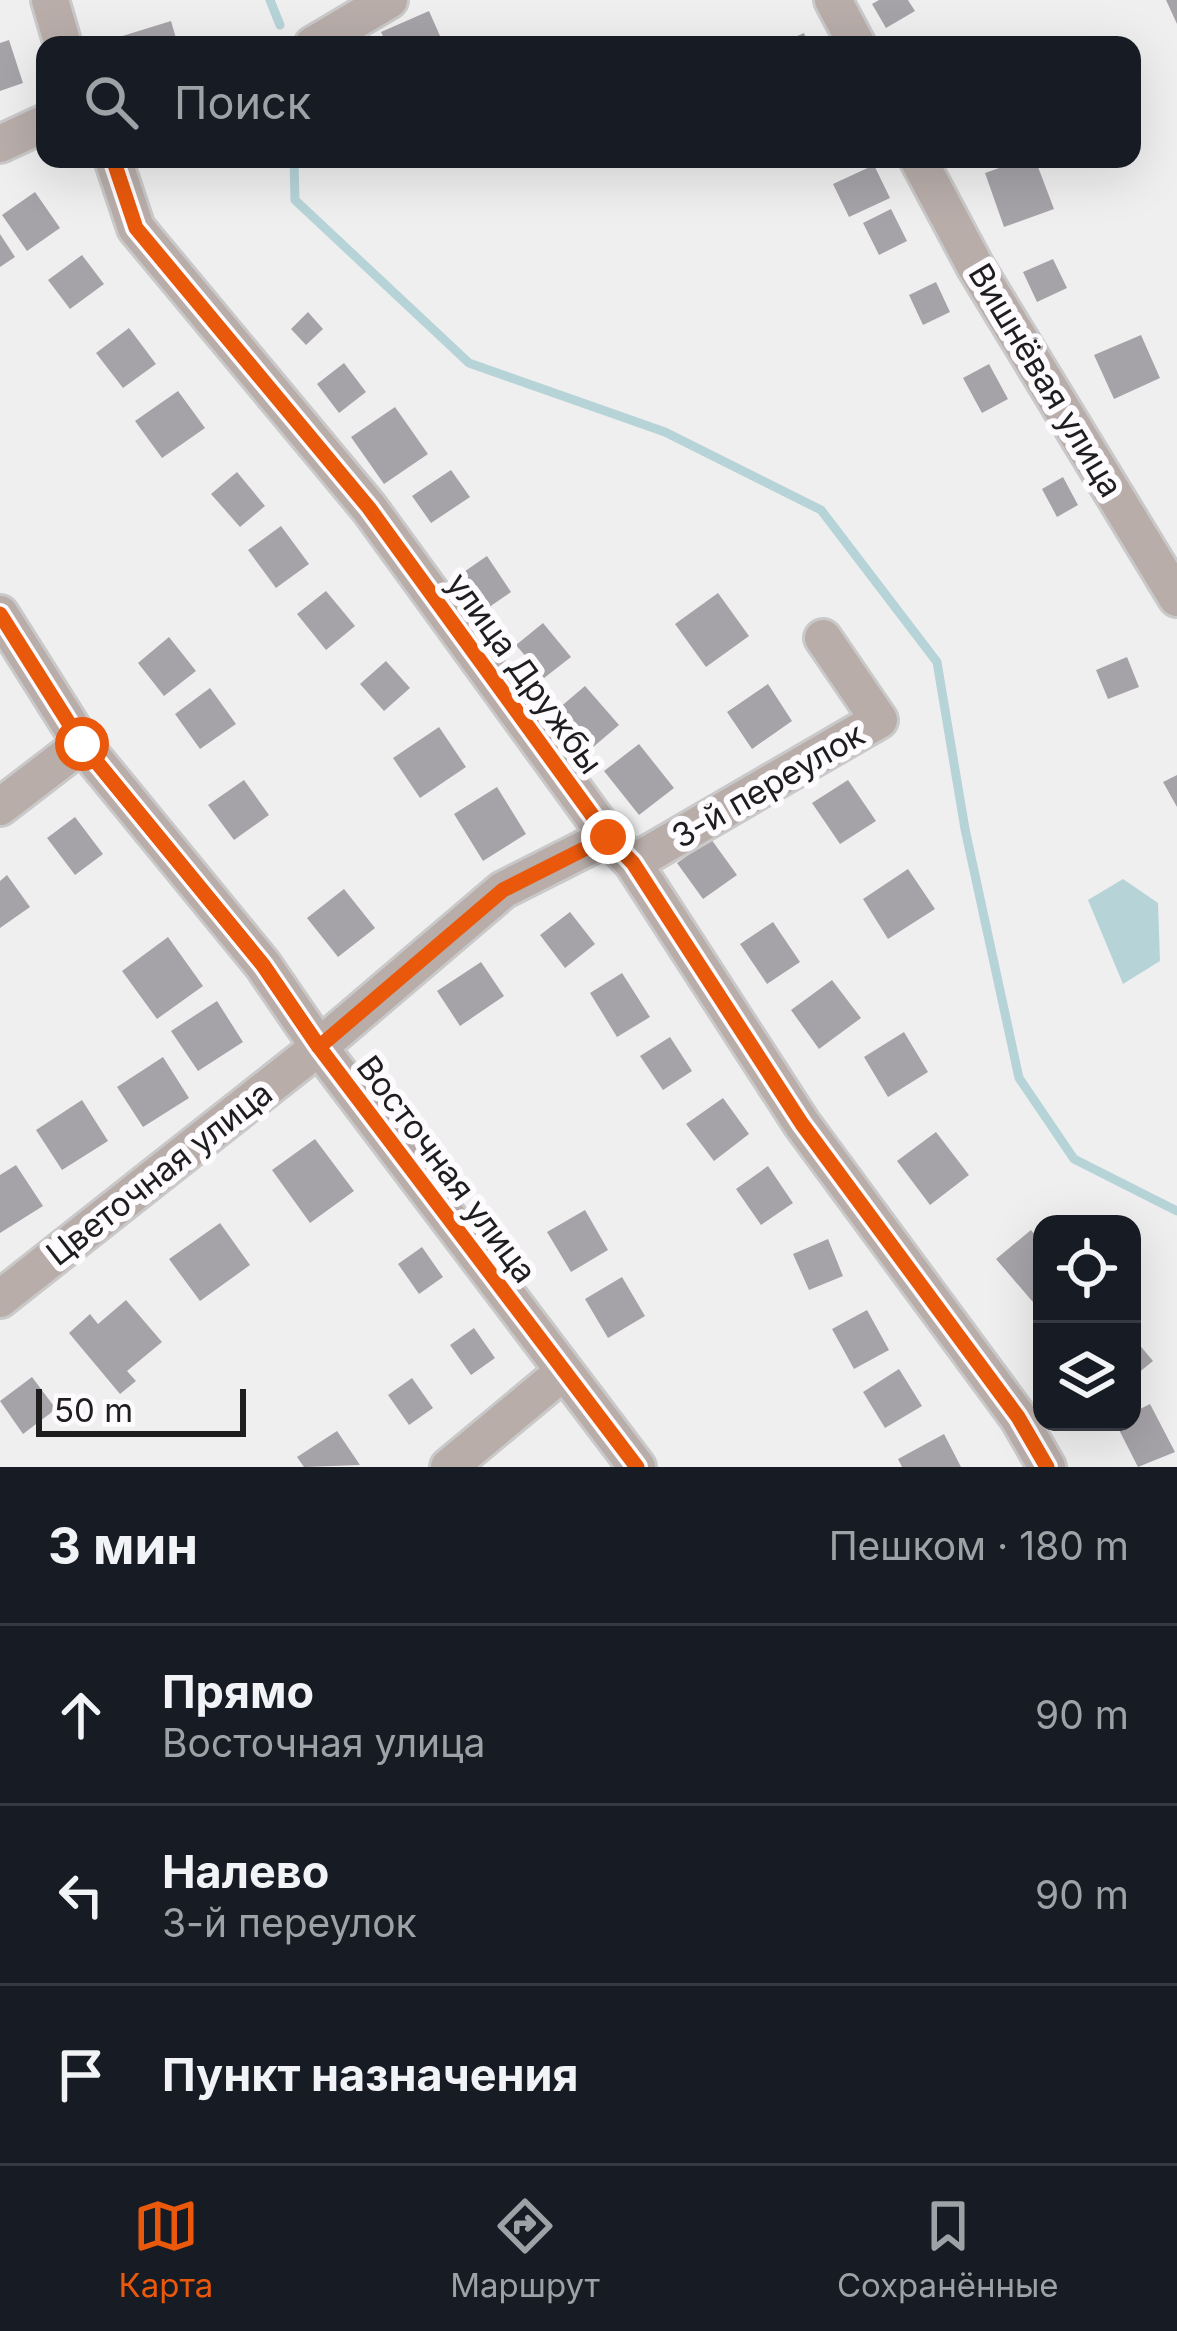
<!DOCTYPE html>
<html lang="ru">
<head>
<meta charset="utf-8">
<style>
  :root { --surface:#171b24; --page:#20242c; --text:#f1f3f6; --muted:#9ea1a6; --line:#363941; --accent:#ea580c }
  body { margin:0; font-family:Inter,sans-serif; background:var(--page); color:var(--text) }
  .controls { position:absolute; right:36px; bottom:36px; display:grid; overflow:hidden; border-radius:24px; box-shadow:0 12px 48px #0002 }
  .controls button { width:108px; height:108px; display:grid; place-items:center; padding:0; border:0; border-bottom:3px solid var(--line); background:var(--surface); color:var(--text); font:60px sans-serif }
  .scale { position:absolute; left:36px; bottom:30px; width:210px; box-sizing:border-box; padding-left:12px; border:6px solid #1f1e1f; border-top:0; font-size:33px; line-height:42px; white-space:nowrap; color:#1f1e1f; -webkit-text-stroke:9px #fefbff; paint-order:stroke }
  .stop { position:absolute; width:36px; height:36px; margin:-27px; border:9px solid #ea580c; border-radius:50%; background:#fff }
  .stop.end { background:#ea580c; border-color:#fff; box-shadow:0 3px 12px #0008 }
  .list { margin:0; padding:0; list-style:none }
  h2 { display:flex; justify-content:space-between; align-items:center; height:156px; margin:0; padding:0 48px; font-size:51px }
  h2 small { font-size:39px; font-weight:400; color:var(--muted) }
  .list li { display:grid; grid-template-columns:78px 1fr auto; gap:36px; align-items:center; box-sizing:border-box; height:180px; padding:0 48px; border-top:3px solid var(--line) }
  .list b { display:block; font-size:45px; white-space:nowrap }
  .list p { margin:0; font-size:39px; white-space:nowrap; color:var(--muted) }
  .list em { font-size:39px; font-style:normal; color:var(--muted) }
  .icon { flex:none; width:66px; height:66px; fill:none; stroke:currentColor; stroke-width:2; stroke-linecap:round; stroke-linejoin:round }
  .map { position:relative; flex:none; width:1177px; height:1467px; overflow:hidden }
  .search { position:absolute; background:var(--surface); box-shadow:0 12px 48px #0002; left:36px; right:36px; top:36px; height:132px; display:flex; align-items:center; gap:30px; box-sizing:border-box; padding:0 42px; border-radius:24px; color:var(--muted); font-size:45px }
  .sheet { height:696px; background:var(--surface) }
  nav { display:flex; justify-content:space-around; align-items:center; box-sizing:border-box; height:168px; border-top:3px solid var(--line); background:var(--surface); font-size:33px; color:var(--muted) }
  nav a { display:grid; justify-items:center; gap:6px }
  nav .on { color:var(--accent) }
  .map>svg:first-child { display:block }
  .water { fill:#b6d4d8 }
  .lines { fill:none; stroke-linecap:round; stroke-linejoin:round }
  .stream { stroke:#b6d4d8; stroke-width:9 }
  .building { fill:#a6a3a8 }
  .minor-casing { stroke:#cac9ca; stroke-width:42 }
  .minor { stroke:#b8ada9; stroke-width:36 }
  .cycleway-casing { stroke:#fefbff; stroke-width:22 }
  .cycleway { stroke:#e8590c; stroke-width:15 }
  .route { stroke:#ea580c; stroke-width:15 }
  .labels { text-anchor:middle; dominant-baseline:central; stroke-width:12; stroke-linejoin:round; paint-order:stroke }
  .street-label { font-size:33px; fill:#1f1e1f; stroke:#fefbff }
</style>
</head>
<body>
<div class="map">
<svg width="1177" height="1467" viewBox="0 0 1177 1467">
  <rect width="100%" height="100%" fill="#f0eff0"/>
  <path class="water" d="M1123 879 1158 903 1160 961 1123 984 1088 900Z"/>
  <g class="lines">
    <path class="stream" d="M270 0 280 25
      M294 159 295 200 469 363 665 432 821 510 937 662 965 829 1019 1078 1074 1159 1177 1211"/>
  </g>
  <path class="building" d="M879 0H908L915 11 886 28 872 4Z
    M1166 0H1177V24Z
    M429 11 444 45H387L381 32Z
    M171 21 178 45H118L116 38Z
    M804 33 809 45H776Z
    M9 40 23 83 0 91V43Z
    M1024 159H1035L1054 209 1004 227 985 173Z
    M874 165 890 198 849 217 833 184Z
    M35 192 60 228 27 251 2 215Z
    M891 209 907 241 879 255 863 223Z
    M0 234 15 257 0 267Z
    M82 255 104 284 70 309 48 280Z
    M1053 259 1067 288 1037 302 1023 272Z
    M936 282 950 312 923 325 909 295Z
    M308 312 323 329 306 345 291 329Z
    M129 328 156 364 123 388 96 353Z
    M1141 335 1160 378 1114 399 1094 355Z
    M344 363 366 392 339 413 317 384Z
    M989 364 1008 399 982 413 963 378Z
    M178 391 205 428 162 458 135 421Z
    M395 407 428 454 384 484 351 437Z
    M451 470 470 497 431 523 412 496Z
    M237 472 265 506 240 527 211 494Z
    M1063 477 1078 505 1057 517 1042 489Z
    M281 526 309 564 276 588 248 550Z
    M487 556 511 592 479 614 455 578Z
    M326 591 355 626 326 650 297 614Z
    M718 593 749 636 706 667 675 624Z
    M543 623 571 657 544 678 516 645Z
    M169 637 196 671 164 696 138 663Z
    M1127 657 1139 687 1108 699 1096 670Z
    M386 661 410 688 384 711 360 684Z
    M768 684 792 721 752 749 727 712Z
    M585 686 619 725 592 748 558 709Z
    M210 688 236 724 200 749 175 714Z
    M439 727 466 767 420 798 393 758Z
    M639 744 674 788 639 815 604 771Z
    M1177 775V807L1163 782Z
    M244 780 269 815 234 840 208 805Z
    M848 780 876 821 840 844 812 803Z
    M497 787 526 834 483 861 454 814Z
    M75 817 103 854 75 875 47 838Z
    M711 839 737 875 703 899 677 863Z
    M908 869 935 909 888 939 863 899Z
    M7 875 30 907 0 928V881Z
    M344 889 375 928 338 957 307 918Z
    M570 912 595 944 565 968 540 935Z
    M773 922 800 962 767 984 740 944Z
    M168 937 203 986 157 1019 122 971Z
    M481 962 504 996 460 1026 437 991Z
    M622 973 650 1017 617 1037 590 993Z
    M832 980 861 1018 819 1049 791 1010Z
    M217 1001 243 1042 198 1071 171 1031Z
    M904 1032 928 1072 888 1097 864 1057Z
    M670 1037 692 1071 663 1090 640 1056Z
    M163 1057 189 1098 143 1127 117 1087Z
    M723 1098 749 1134 714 1161 686 1124Z
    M82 1100 108 1141 62 1170 36 1130Z
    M936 1132 969 1175 930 1205 897 1161Z
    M315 1139 354 1191 310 1223 272 1170Z
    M16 1165 43 1206 0 1233V1175Z
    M768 1166 793 1203 761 1225 736 1189Z
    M585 1210 608 1250 571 1272 547 1232Z
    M220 1223 250 1265 200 1301 169 1259Z
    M1031 1230 1042 1243V1305L1038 1308 996 1259Z
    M828 1239 843 1276 809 1290 793 1254Z
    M422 1247 443 1277 419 1294 398 1264Z
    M622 1277 645 1316 608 1338 585 1299Z
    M126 1300 162 1342 127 1371 136 1381 120 1394 69 1333 90 1314 98 1324Z
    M867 1310 889 1350 854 1369 832 1329Z
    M474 1328 495 1358 471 1375 450 1345Z
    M1132 1336 1153 1361 1132 1378Z
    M899 1369 922 1406 885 1428 863 1392Z
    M32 1377 56 1409 23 1434 0 1401Z
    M412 1378 433 1408 409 1425 388 1395Z
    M1150 1404 1175 1452 1138 1467 1115 1422H1132V1413Z
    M337 1431 360 1465 304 1467 297 1457Z
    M944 1434 961 1467H902L898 1459Z"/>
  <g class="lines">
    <defs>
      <path id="minor" d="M50 0 63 45
        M833 0 857 45
        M313 45 389 0
        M0 144 45 123
        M113 159 136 228 369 508 608 837 633 863 802 1124 1018 1417 1047 1467
        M918 159 975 266 1177 598
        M0 614 82 744 263 965 319 1047 637 1467
        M0 807 82 744
        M633 863 879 720 823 638
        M0 1299 319 1047 503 890 608 837
        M449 1467 562 1373"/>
    </defs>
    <use href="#minor" class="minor-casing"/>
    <use href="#minor" class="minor"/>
    <defs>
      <path id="cycleway" d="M113 159 136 228 369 508 608 837 633 863 802 1124 1018 1417 1047 1467
        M0 614 82 744 263 965 319 1047 637 1467"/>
    </defs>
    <use href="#cycleway" class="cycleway-casing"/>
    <use href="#cycleway" class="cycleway"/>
  </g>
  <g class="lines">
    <path class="route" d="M82 744 263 965 319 1047 503 890 608 837"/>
  </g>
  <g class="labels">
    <g class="street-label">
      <text transform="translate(1046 380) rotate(59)">Вишнёвая улица</text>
      <text transform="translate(525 673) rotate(54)">улица Дружбы</text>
      <text transform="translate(768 785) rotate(-30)">3-й переулок</text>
      <text transform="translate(447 1169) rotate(53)">Восточная улица</text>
      <text transform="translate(159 1173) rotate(-38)">Цветочная улица</text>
    </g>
  </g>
</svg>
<div class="controls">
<button><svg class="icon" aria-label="locate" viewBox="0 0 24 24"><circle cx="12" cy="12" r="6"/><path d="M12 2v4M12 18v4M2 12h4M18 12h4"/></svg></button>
<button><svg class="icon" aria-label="layers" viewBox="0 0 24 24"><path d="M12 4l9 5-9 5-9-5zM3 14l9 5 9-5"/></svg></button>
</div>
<div class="scale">50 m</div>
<div class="stop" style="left:82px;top:744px"></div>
<div class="stop end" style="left:608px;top:837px"></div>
<div class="search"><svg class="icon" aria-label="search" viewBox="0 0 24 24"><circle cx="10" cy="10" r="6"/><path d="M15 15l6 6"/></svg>Поиск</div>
</div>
<section class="sheet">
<h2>3 мин<small>Пешком · 180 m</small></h2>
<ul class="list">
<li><svg class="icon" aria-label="ahead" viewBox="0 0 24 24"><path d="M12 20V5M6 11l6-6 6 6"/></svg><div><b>Прямо</b><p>Восточная улица</p></div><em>90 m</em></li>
<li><svg class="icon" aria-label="left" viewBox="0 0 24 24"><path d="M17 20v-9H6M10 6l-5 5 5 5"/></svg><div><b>Налево</b><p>3-й переулок</p></div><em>90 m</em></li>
<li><svg class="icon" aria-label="arrive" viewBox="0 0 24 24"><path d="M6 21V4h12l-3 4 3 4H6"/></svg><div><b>Пункт назначения</b></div></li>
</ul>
</section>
<nav>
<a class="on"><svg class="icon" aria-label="map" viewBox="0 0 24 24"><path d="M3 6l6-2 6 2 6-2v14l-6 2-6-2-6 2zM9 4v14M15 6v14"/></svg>Карта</a>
<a><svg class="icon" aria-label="directions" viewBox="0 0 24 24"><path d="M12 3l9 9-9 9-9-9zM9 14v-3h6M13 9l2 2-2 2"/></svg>Маршрут</a>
<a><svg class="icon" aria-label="saved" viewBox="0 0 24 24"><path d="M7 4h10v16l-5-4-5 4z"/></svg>Сохранённые</a>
</nav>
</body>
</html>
